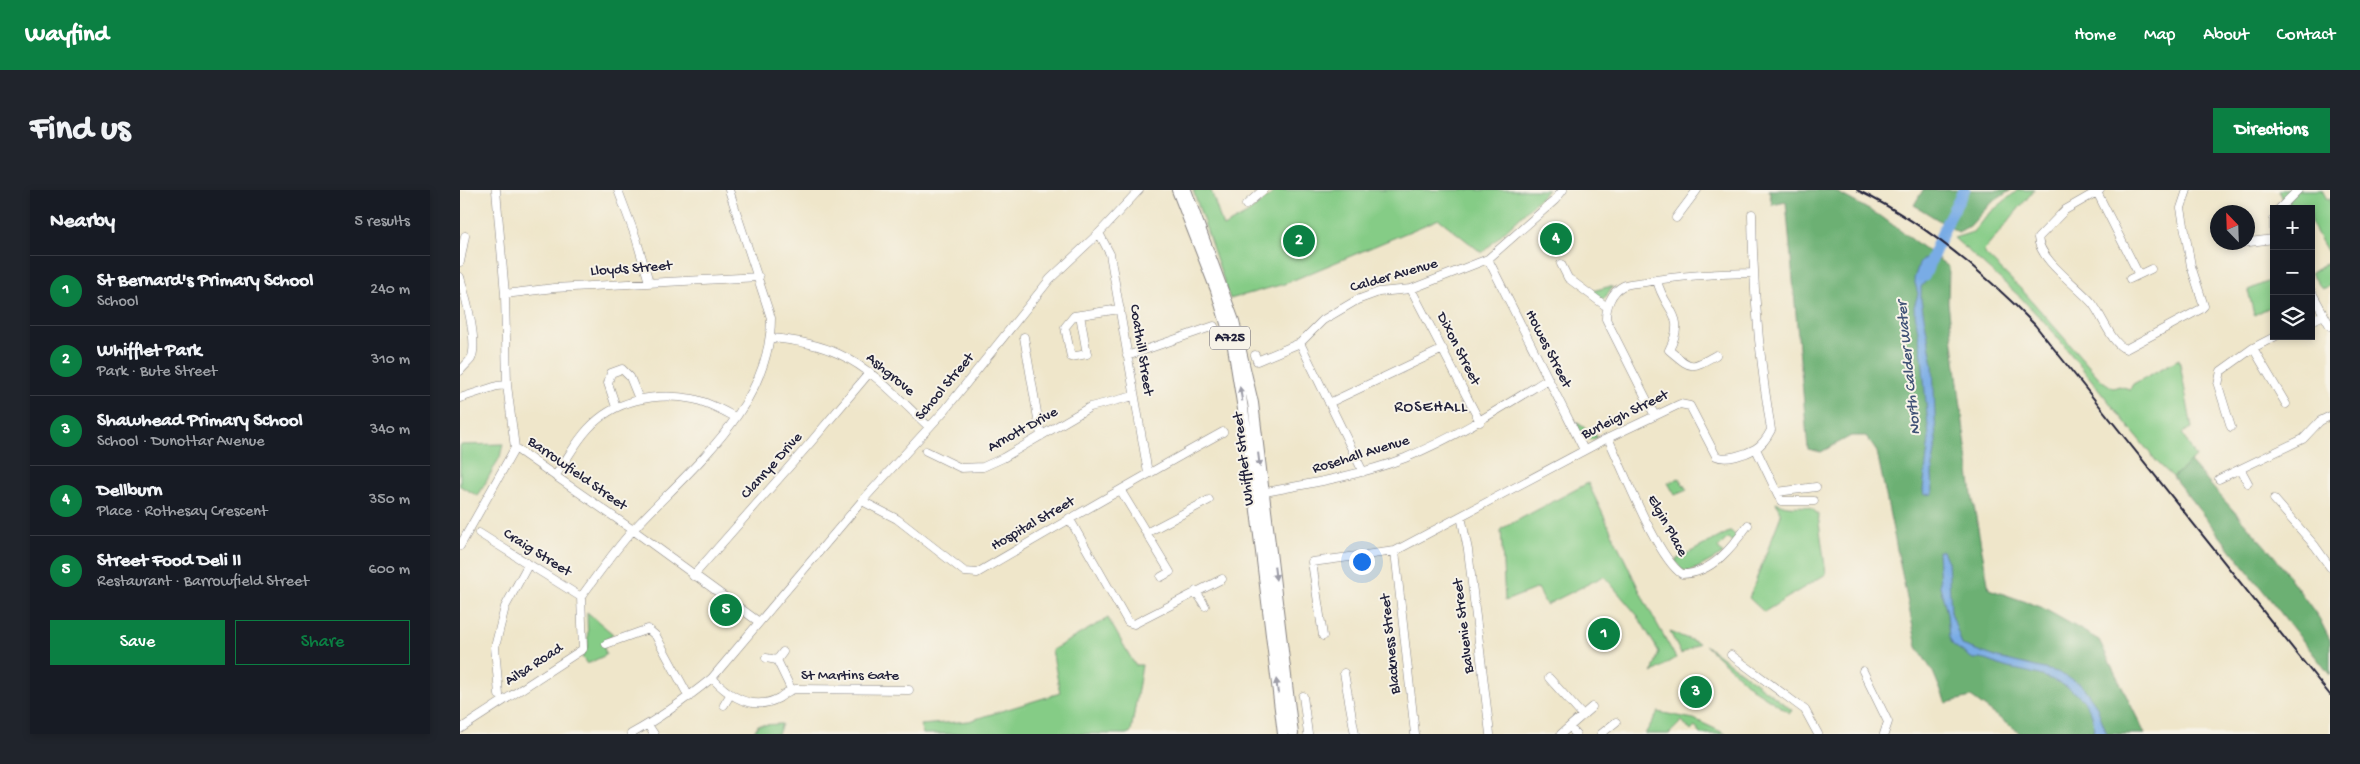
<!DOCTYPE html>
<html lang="en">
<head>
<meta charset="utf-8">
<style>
  :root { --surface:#171b24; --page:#20242c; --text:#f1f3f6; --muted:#9ea1a6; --line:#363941; --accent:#0b8043 }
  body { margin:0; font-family:"Gochi Hand",sans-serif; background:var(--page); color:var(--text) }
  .controls { position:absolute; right:15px; top:15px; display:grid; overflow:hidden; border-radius:0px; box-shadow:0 2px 8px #0003 }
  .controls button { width:45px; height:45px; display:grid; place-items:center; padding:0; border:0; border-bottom:1px solid var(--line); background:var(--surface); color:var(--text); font:25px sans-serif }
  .compass { position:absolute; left:1750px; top:15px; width:45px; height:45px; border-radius:50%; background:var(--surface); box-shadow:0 2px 8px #0003; rotate:337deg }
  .you { position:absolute; left:901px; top:371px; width:18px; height:18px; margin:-12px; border:4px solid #fff; border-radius:50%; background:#1a73e8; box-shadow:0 0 0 8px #1a73e833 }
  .badge { display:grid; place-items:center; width:32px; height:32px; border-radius:50%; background:var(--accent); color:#fff; font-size:16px; font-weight:700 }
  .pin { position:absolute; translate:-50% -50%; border:2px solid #fff; box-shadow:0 1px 5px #0006 }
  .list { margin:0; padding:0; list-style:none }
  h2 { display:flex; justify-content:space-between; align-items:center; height:65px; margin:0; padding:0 20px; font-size:21px }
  h2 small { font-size:16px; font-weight:400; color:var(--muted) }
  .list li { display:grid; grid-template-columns:32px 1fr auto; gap:15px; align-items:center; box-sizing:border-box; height:70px; padding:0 20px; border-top:1px solid var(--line) }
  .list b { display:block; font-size:19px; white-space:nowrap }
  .list p { margin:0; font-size:16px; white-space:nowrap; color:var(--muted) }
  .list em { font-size:16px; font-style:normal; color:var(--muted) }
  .actions { display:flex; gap:10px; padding:15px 20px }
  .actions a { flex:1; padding:11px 0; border:1px solid var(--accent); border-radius:0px; text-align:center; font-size:18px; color:var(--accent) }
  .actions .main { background:var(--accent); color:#fff }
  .icon { flex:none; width:28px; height:28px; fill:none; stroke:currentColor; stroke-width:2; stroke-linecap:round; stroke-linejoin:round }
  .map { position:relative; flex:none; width:1870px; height:544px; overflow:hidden; border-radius:0px }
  header { display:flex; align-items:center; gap:30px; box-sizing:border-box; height:70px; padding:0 25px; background:var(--accent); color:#fff }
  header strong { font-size:24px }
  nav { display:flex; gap:28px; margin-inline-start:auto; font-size:18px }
  .intro { display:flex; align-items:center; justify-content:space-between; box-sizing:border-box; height:120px; padding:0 30px }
  h1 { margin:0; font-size:35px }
  .button { padding:12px 22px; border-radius:0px; background:var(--accent); color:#fff; font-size:18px; font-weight:700 }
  main { display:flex; gap:30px; padding:0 30px }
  aside { flex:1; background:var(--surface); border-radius:0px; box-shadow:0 2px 8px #0003 }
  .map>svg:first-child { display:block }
  .green { fill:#85cc86; stroke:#547760 }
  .forest { fill:#6cb073; stroke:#476957 }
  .water { fill:#79ace5; stroke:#4e6790 }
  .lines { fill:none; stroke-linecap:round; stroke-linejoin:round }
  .river { stroke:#79ace5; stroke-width:12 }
  .minor-casing { stroke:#888482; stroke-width:9 }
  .major-casing { stroke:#888482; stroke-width:12 }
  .minor { stroke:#fff; stroke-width:8 }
  .major { stroke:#fff; stroke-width:10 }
  .rail { stroke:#22223b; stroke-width:2 }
  .oneway { fill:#9c9ca7 }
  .labels { text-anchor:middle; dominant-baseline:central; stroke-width:4; stroke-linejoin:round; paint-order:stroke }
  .shield { fill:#f7f3e8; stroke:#62616f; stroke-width:1 }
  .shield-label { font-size:14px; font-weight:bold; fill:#22223b }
  .street-label { font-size:15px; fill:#22223b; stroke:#f7f3e8 }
  .water-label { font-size:16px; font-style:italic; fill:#405276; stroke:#f7f3e8 }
  .neighbourhood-label { font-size:16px; letter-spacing:1px; fill:#22223b; stroke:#f7f3e8 }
</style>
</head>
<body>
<header>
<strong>Wayfind</strong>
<nav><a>Home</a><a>Map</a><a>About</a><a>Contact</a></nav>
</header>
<div class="intro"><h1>Find us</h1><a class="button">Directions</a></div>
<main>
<aside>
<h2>Nearby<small>5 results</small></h2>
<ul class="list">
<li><span class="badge">1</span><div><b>St Bernard's Primary School</b><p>School</p></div><em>240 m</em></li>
<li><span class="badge">2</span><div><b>Whifflet Park</b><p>Park · Bute Street</p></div><em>310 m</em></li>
<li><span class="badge">3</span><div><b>Shawhead Primary School</b><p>School · Dunottar Avenue</p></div><em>340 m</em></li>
<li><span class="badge">4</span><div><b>Dellburn</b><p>Place · Rothesay Crescent</p></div><em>350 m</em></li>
<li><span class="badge">5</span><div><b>Street Food Deli II</b><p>Restaurant · Barrowfield Street</p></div><em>600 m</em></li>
</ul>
<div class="actions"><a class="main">Save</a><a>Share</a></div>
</aside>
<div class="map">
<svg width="1870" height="544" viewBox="0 0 1870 544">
  <rect width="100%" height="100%" fill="#f7f3e8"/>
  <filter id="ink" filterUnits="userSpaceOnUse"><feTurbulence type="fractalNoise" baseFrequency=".02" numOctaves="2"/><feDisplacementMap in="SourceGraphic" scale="10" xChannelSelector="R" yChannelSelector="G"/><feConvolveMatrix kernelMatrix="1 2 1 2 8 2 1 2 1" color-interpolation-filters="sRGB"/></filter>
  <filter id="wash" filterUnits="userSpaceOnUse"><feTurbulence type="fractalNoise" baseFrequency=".0096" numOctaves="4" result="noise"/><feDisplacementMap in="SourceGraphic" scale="20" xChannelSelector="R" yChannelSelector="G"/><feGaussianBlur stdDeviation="1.12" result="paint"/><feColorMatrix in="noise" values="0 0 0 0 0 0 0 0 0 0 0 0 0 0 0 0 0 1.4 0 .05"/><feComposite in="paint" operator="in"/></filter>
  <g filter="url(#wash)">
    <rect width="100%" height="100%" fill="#efe6ca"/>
    <path class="green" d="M733 0H751L763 37 787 24 817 0H1088L1022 63 979 29 824 94 770 109Z
      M1558 0H1574L1523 62 1564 102 1641 190 1653 198 1659 196 1670 199 1673 194 1719 169 1732 238 1722 243 1736 267 1713 287 1697 272 1589 137 1559 106 1494 48 1513 42 1526 26Z
      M1819 0H1862L1867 9 1870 8V66L1851 33V19H1827Z
      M1870 71V96L1862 99 1851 83Z
      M1814 89V115L1794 125 1788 100Z
      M1147 97H1153L1143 110 1129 102Z
      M1115 231 1138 247 1131 250 1122 246Z
      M43 254 40 267 18 306 0 296V255Z
      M1219 288 1227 300 1215 305 1208 293Z
      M1128 293 1185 412 1216 468 1192 483 1199 462 1177 425 1144 386 1086 415 1078 398 1045 411 1041 339Z
      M1316 312C1334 322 1347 309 1358 325L1366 384 1304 422 1289 408 1321 325Z
      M1271 341 1277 347 1272 352 1268 348 1258 358 1263 364 1230 382 1222 380 1215 370Z
      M127 422 153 444 143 453 146 465 127 474 122 467 128 455Z
      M648 428 675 475H682L671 542 666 544H463L460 535 509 531 600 503 592 460Z
      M1210 442 1239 453 1221 464Z
      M1245 455 1332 520 1330 523 1293 499Z
      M1198 522 1234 529 1266 544H1241L1235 537 1231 541 1222 531 1209 544H1185Z
      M322 534 318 544H293L298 535Z"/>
    <path class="forest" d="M1309 0H1373L1422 27 1489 77 1488 113 1512 305 1529 399 1581 417 1639 450 1685 544H1561L1511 507 1486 513 1473 482 1457 457 1417 262 1406 246H1391L1361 262 1348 259 1326 12 1312 15Z
      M1463 0H1551L1530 14 1510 36 1498 42 1454 15Z
      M1730 272 1815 367 1859 428 1870 450V485L1713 287Z"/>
    <path class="water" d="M1464 68 1473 73 1468 88 1461 97V110L1473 175 1476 252 1472 284 1473 304 1464 305 1463 300 1469 248 1462 166 1454 117 1458 104 1454 89 1459 74Z
      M1478 361H1483L1488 372 1491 422 1502 455 1538 468 1597 482 1621 494 1636 515 1647 544H1633C1640 501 1584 484 1553 479 1539 477 1527 467 1513 469L1493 455 1489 447 1487 423 1480 396Z"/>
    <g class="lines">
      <path class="river" d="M1464 86 1489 28 1504 0"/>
    </g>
  </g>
  <g filter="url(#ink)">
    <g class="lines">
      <defs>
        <path id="minor" d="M36 0 45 104 47 195 55 258 173 340 299 432
          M158 0 176 48 189 92
          M1640 0 1605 20 1578 48C1580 71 1618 96 1632 113 1642 125 1652 155 1666 159L1741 119 1744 116 1731 76 1721 18 1727 0
          M1637 2 1678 83
          M786 15 803 0
          M1819 19 1838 0
          M1216 28 1237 0
          M1814 30V49
          M639 43 650 64 688 283
          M1781 53 1814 49
          M1028 69 1124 260
          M0 72 5 46
          M1101 74 1108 88 1147 117
          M0 87C5 105 19 153 11 169 8 173 3 177 0 181
          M1670 89 1691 79
          M1197 90C1204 122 1228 123 1209 160 1232 179 1229 180 1256 165
          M951 99 1020 232
          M1851 101 1870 136
          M45 104 94 98 299 87
          M620 125 627 164 611 167 605 137 614 126 660 119
          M1851 131 1864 125
          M564 147 581 246
          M311 148C334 150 358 154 379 164 414 180 441 211 469 237
          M840 153 903 282
          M1793 158 1826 214
          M795 165 797 171 840 153 863 130 897 110 919 102 951 99 1028 69 1095 10 1103 0
          M667 166 754 136 756 144
          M0 208 37 196 47 195
          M869 213 983 159
          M156 217 148 193 151 183 162 179 170 187 179 209
          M1194 224 1146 129C1146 117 1151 102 1163 96 1169 93 1179 93 1185 92 1221 85 1256 84 1292 83
          M1771 237 1758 195 1761 181 1793 158 1816 146
          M1148 248C1163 279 1197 368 1222 384 1252 384 1273 356 1288 335
          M1296 259 1321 311H1354
          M466 261 501 278 523 277 543 268 630 217 674 206
          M1781 280 1788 293
          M95 286C106 271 115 253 128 239 154 210 195 202 233 209 248 212 262 220 275 227
          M1759 289 1843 249 1860 231 1870 226
          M661 301 710 382 701 387
          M1317 302 1356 297
          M800 303C849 294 898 286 945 268 996 247 1041 218 1088 189
          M1814 309 1855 356 1870 377
          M402 311 437 329 505 382 517 383C599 335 680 288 763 242
          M1001 326 1008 360 1030 544
          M609 328 668 432 674 434 762 389
          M19 343 121 407
          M686 343 749 310
          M0 356 55 258
          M935 361 955 544
          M233 386 351 252 410 182
          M736 401 745 416
          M863 446 852 372 935 361 1144 250 1220 214 1230 216 1256 266C1266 271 1286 264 1295 259 1302 255 1308 246 1311 240 1299 168 1293 97 1292 24
          M146 454 188 439 196 446 229 507
          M323 462 317 470 331 499
          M1271 465 1345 520 1358 544
          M306 468 317 470
          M1403 481 1428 532 1424 544
          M884 483 895 544
          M252 488C270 507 293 522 319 508 325 504 328 500 336 499L449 500
          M1089 488 1123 526
          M39 505 35 457 45 417 68 375
          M843 506 848 544
          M264 515 270 505
          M188 535 194 544
          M0 539 123 459 121 407C138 384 154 361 173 340 228 280 311 218 311 128L269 0
          M1114 542 1116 544
          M171 544C200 528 226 509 252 488L402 311 485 220 590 89 639 43 679 0
          M1101 544 1132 517
          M1141 544 1156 532"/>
        <path id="major" d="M717 0 756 100 773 157 786 238 823 544
          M726 0 774 131 793 213 833 544"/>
      </defs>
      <use href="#minor" class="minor-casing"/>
      <use href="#major" class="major-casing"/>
      <use href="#minor" class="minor"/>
      <use href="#major" class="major"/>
      <path class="rail" d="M1397 0C1465 33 1523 81 1575 135L1870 505"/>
    </g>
    <defs><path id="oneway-solid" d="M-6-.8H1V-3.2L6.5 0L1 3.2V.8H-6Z" transform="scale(1.25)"/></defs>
    <g class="oneway">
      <use href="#oneway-solid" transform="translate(781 204) rotate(-100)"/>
      <use href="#oneway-solid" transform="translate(799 270) rotate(83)"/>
      <use href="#oneway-solid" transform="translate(815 383) rotate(83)"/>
      <use href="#oneway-solid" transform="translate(817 496) rotate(-97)"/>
    </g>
  </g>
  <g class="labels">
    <rect class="shield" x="750" y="136.5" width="40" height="23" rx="4"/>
    <g class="shield-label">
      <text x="770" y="148">A725</text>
    </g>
    <g class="street-label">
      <text transform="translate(171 79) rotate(-4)">Lloyds Street</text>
      <text transform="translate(934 86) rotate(-16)">Calder Avenue</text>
      <text transform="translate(998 159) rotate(63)">Dixon Street</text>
      <text transform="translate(1088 159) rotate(63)">Howes Street</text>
      <text transform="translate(681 160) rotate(81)">Coathill Street</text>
      <text transform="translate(430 185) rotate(40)">Ashgrove</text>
      <text transform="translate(485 197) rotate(-50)">School Street</text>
      <text transform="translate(1165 225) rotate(-26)">Burleigh Street</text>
      <text transform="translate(563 240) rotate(-29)">Arnott Drive</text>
      <text transform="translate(901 265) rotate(-17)">Rosehall Avenue</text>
      <text transform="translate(784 269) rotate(-97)">Whifflet Street</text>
      <text transform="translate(312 276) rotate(-48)">Clanrye Drive</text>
      <text transform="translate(117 284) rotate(35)">Barrowfield Street</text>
      <text transform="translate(573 334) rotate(-30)">Hospital Street</text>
      <text transform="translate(1207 336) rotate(61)">Elgin Place</text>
      <text transform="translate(77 363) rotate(32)">Craig Street</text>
      <text transform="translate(1004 436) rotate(-97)">Balvenie Street</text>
      <text transform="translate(931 454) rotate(-96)">Blackness Street</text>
      <text transform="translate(74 475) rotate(-33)">Ailsa Road</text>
      <text x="390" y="486">St Martins Gate</text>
    </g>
    <g class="water-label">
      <text transform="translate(1450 178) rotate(-96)">North Calder Water</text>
    </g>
    <g class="neighbourhood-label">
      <text x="971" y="218">ROSEHALL</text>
    </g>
  </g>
</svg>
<div class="controls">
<button>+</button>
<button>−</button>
<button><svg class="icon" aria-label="layers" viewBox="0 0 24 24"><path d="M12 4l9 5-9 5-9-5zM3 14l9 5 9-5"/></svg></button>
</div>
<svg class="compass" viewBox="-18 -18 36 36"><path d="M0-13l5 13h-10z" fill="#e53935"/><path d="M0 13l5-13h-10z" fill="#9ea1a6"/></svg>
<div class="you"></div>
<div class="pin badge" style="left:1144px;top:444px">1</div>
<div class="pin badge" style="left:839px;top:51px">2</div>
<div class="pin badge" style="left:1236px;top:502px">3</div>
<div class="pin badge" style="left:1096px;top:49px">4</div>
<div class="pin badge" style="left:266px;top:420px">5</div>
</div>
</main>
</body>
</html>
